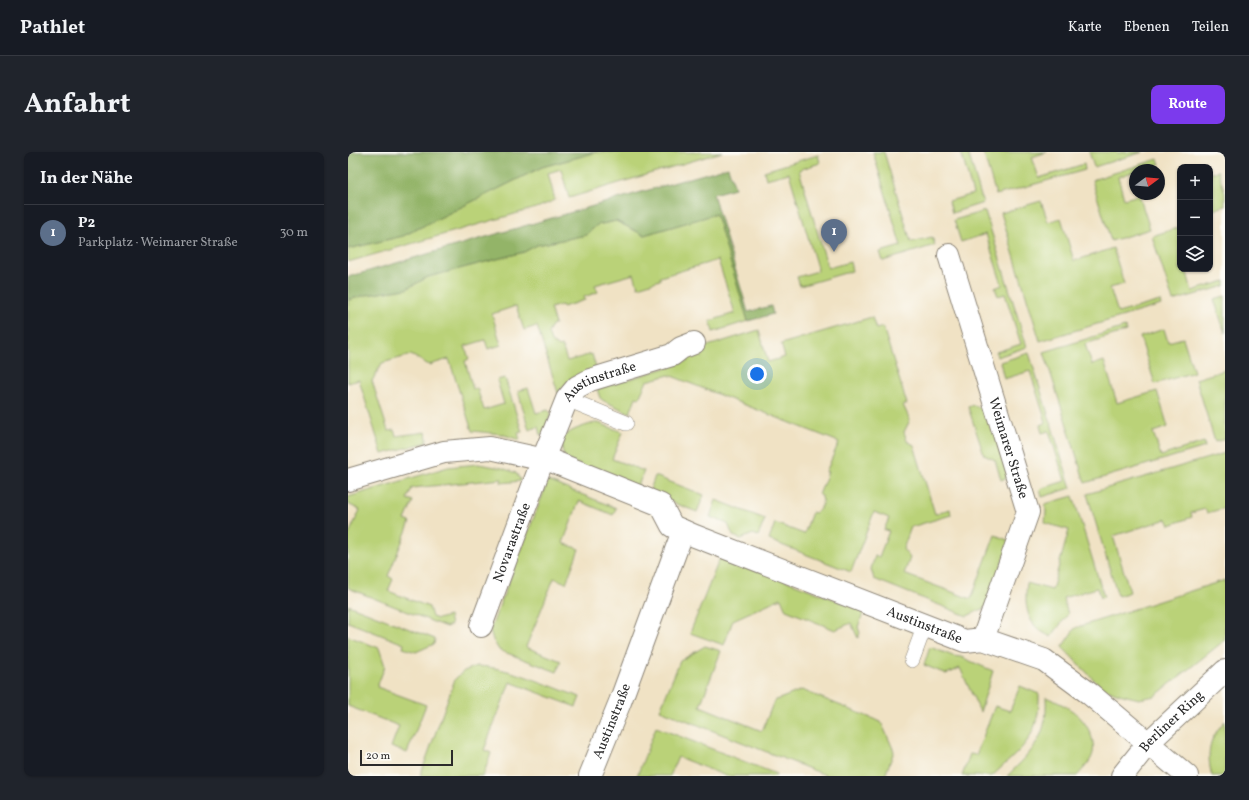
<!DOCTYPE html>
<html lang="de">
<head>
<meta charset="utf-8">
<style>
  :root { --surface:#171b24; --page:#20242c; --text:#f1f3f6; --muted:#9ea1a6; --line:#363941; --accent:#7c3aed }
  body { margin:0; font-family:Vollkorn,serif; background:var(--page); color:var(--text) }
  .controls { position:absolute; right:12px; top:12px; display:grid; overflow:hidden; border-radius:8px; box-shadow:0 1px 3px #0004 }
  .controls button { width:36px; height:36px; display:grid; place-items:center; padding:0; border:0; border-bottom:1px solid var(--line); background:var(--surface); color:var(--text); font:20px sans-serif }
  .compass { position:absolute; left:781px; top:12px; width:36px; height:36px; border-radius:50%; background:var(--surface); box-shadow:0 1px 3px #0004; rotate:74deg }
  .scale { position:absolute; left:12px; bottom:10px; width:93px; box-sizing:border-box; padding-left:4px; border:2px solid #2b2b2b; border-top:0; font-size:11px; line-height:14px; white-space:nowrap; color:#2b2b2b; -webkit-text-stroke:3px #fdfcf7; paint-order:stroke }
  .you { position:absolute; left:409px; top:222px; width:14px; height:14px; margin:-10px; border:3px solid #fff; border-radius:50%; background:#1a73e8; box-shadow:0 0 0 6px #1a73e833 }
  .badge { display:grid; place-items:center; width:26px; height:26px; border-radius:50%; background:var(--accent); color:#fff; font-size:13px; font-weight:700 }
  .pin { position:absolute; translate:-50% -33px; filter:drop-shadow(0 1px 2px #0008) }
  .pin::after { content:''; position:absolute; top:21px; width:14px; height:12px; background:inherit; clip-path:polygon(0 0,100% 0,50% 100%) }
  .list { margin:0; padding:0; list-style:none }
  h2 { display:flex; justify-content:space-between; align-items:center; height:52px; margin:0; padding:0 16px; font-size:17px }
  h2 small { font-size:13px; font-weight:400; color:var(--muted) }
  .list li { display:grid; grid-template-columns:26px 1fr auto; gap:12px; align-items:center; box-sizing:border-box; height:56px; padding:0 16px; border-top:1px solid var(--line) }
  .list b { display:block; font-size:15px; white-space:nowrap }
  .list p { margin:0; font-size:13px; white-space:nowrap; color:var(--muted) }
  .list em { font-size:13px; font-style:normal; color:var(--muted) }
  .icon { flex:none; width:22px; height:22px; fill:none; stroke:currentColor; stroke-width:2; stroke-linecap:round; stroke-linejoin:round }
  .map { position:relative; flex:none; width:877px; height:624px; overflow:hidden; border-radius:8px }
  header { display:flex; align-items:center; gap:24px; box-sizing:border-box; height:56px; padding:0 20px; background:var(--surface); border-bottom:1px solid var(--line) }
  header strong { font-size:19px }
  nav { display:flex; gap:22px; margin-inline-start:auto; font-size:14px }
  .intro { display:flex; align-items:center; justify-content:space-between; box-sizing:border-box; height:96px; padding:0 24px }
  h1 { margin:0; font-size:28px }
  .button { padding:10px 18px; border-radius:8px; background:var(--accent); color:#fff; font-size:14px; font-weight:700 }
  main { display:flex; gap:24px; padding:0 24px }
  aside { flex:1; background:var(--surface); border-radius:8px; box-shadow:0 1px 3px #0004 }
  .map>svg:first-child { display:block }
  .green { fill:#bad278; stroke:#727e52 }
  .forest { fill:#93b468; stroke:#5f704a }
  .lines { fill:none; stroke-linecap:round; stroke-linejoin:round }
  .service-casing { stroke:#8e8678; stroke-width:16 }
  .minor-casing { stroke:#8e8678; stroke-width:24 }
  .tertiary-casing { stroke:#8e8678; stroke-width:24 }
  .service { stroke:#fff; stroke-width:15 }
  .minor { stroke:#fff; stroke-width:22 }
  .tertiary { stroke:#fff; stroke-width:22 }
  .labels { text-anchor:middle; dominant-baseline:central; stroke-width:4; stroke-linejoin:round; paint-order:stroke }
  .street-label { font-size:14px; fill:#2b2b2b; stroke:#fdfcf7 }
</style>
</head>
<body>
<header>
<strong>Pathlet</strong>
<nav><a>Karte</a><a>Ebenen</a><a>Teilen</a></nav>
</header>
<div class="intro"><h1>Anfahrt</h1><a class="button">Route</a></div>
<main>
<aside>
<h2>In der Nähe<small></small></h2>
<ul class="list">
<li><span class="badge" style="background:#5c6f8a">1</span><div><b>P2</b><p>Parkplatz · Weimarer Straße</p></div><em>30 m</em></li>
</ul>
</aside>
<div class="map">
<svg width="877" height="624" viewBox="0 0 877 624">
  <rect width="100%" height="100%" fill="#fdfcf7"/>
  <filter id="ink" filterUnits="userSpaceOnUse"><feTurbulence type="fractalNoise" baseFrequency=".025" numOctaves="2"/><feDisplacementMap in="SourceGraphic" scale="8" xChannelSelector="R" yChannelSelector="G"/><feConvolveMatrix kernelMatrix="1 2 1 2 8 2 1 2 1" color-interpolation-filters="sRGB"/></filter>
  <filter id="wash" filterUnits="userSpaceOnUse"><feTurbulence type="fractalNoise" baseFrequency=".012" numOctaves="4" result="noise"/><feDisplacementMap in="SourceGraphic" scale="16" xChannelSelector="R" yChannelSelector="G"/><feGaussianBlur stdDeviation="0.9" result="paint"/><feColorMatrix in="noise" values="0 0 0 0 0 0 0 0 0 0 0 0 0 0 0 0 0 1.4 0 .05"/><feComposite in="paint" operator="in"/></filter>
  <g filter="url(#wash)">
    <rect width="100%" height="100%" fill="#f0e2c4"/>
    <path class="green" d="M249 0H374L221 46 213 17 200 21 207 48 191 55 0 110V97L55 84 194 15Z
      M525 0H536L563 90 584 85 587 93 535 109 532 100 553 94Z
      M613 0H620L635 51 604 61 601 49 625 42Z
      M635 0H699L684 5 691 26 736 12 737 18 648 43Z
      M741 0H769L770 1 774 0H795L746 15Z
      M470 3 472 11 451 18 480 116 502 110 504 119 452 134 449 125 470 119 441 21 418 27 416 19Z
      M810 7 812 12 792 18H787V19L770 25 776 47 791 43 802 77 763 89 744 28Z
      M870 19 877 41V54L862 59V21Z
      M693 49 700 70 713 66 726 109 765 96 776 132 762 136 770 161 812 149 813 153 692 189 653 61Z
      M637 59 679 195 649 205 648 200 673 192 657 142 650 144 647 136 654 133 638 82 613 90 606 68Z
      M368 62 400 169 365 180 362 169 387 161 370 108 312 125V128L290 135 286 122 247 133 250 140 236 145 237 148 215 155 214 153 202 156 207 172H205L200 181 203 190 212 195 214 194 219 209 244 202 248 216 223 226 210 241 189 174 176 178 168 154 144 162 153 193 140 197 137 188 117 194 121 207 117 209 125 237 129 236 136 258 156 252 149 228 157 226 174 280 170 281 172 288 153 282 124 279 101 207 81 213 63 203 34 211 24 229 40 279 46 278 48 284 78 280 79 288 77 291 34 302 11 228 0 231V148L18 143 58 137 80 125 176 100 189 93 238 83 249 73 268 69 296 83Z
      M832 75V117H838L844 139 877 129V134L825 149 804 84Z
      M877 144V181L866 147Z
      M524 165 528 177 535 175 559 252 555 253 562 268 556 280 559 289 566 293 587 362 602 357 603 363 563 375 555 397 562 406 556 422 623 447 647 383 662 389 637 456 619 464 526 427 523 417 527 404 531 405 541 379 536 378 541 366 526 360 503 420 421 388 427 371 456 382 464 360 467 361C474 357 475 352 474 344L471 343 480 320H478L491 290 321 223 299 229 291 246 288 245 282 261 256 249 252 246 249 237 340 209 337 201 411 178 420 210 437 205 433 192Z
      M777 175 778 179 737 192 744 213 756 209 769 251 809 239 820 275 805 280 813 304 856 290 857 295 737 331 696 200Z
      M816 177 820 190 835 186 846 220 807 232 792 185Z
      M681 201 723 336 694 345 692 337 717 329 701 279 694 281 692 273 698 270 682 219 656 227 652 210Z
      M877 218V287L867 290 848 227Z
      M180 236 188 261 200 258 203 261 196 282 192 283 190 275 181 278 170 239Z
      M625 253 641 260 661 325 653 328 647 308 636 303 620 255Z
      M246 271H250L275 280 264 307 296 319 289 336 217 307C216 303 214 299 214 294 212 279 235 275 246 271Z
      M877 301V356L859 361 857 357 843 361 844 365 822 373 819 367 765 384 782 440 770 444 739 342Z
      M130 312 154 316 168 321 173 329 153 331 154 327 64 336 59 347 65 349 57 368 62 370 40 424 45 427 40 439 81 455 84 465 90 467 101 464 103 473 98 475 0 436V384L12 358 0 352V345L100 315Z
      M307 324 356 343 349 360 301 341Z
      M200 329 268 356 265 363 231 349 215 391 231 397 218 431 206 426 178 495 213 509 209 520 151 498 145 488 142 478Z
      M725 344 756 445 753 446 749 436 715 446 720 462 703 485C698 482 691 479 687 474 677 462 677 446 679 431L704 438 721 378 697 371 698 360 697 352Z
      M368 348 417 367 410 384 405 382 393 387 385 384 380 372 362 365Z
      M373 403 516 459 510 475 512 481 510 486 503 471 487 478 438 458 433 446 385 468 376 493 342 481Z
      M877 428V488L807 544 791 547 771 542 753 535 714 495 727 476Z
      M0 453 87 487 86 492 68 500 55 496 56 492 0 470Z
      M0 484 31 496 37 514 29 535 78 553 59 601 43 595 51 574 0 554Z
      M357 494 373 499 352 554 414 579 426 549 454 538 533 570 546 599 537 624H480L312 558 332 509Z
      M582 495 605 504 613 505 645 519 632 560 612 516 598 522 576 513Z
      M129 514C165 516 198 533 232 545L228 555 162 530 136 598 143 601 135 624H72L107 527 116 519Z
      M672 534 691 542C692 586 673 597 644 624H614L622 602 628 603 647 554 662 559Z
      M698 545C706 549 716 552 723 558 736 566 748 585 745 601 743 610 735 617 729 624H659C686 598 700 584 698 545Z
      M877 569V624H864C858 602 861 586 877 569Z
      M308 575 428 622V624H378L330 605 322 624H289Z"/>
    <path class="forest" d="M0 0H249L194 15 55 84 0 97Z
      M380 15 387 36 365 42 400 160 423 154 425 162 400 169 368 62 296 83 268 69 249 73 238 83 189 93 176 100 80 125 58 137 18 143 0 148V125Z"/>
  </g>
  <g filter="url(#ink)">
    <g class="lines">
      <defs>
        <path id="service" d="M219 247 278 271
          M564 508 577 473"/>
        <g id="minor">
          <path id="s1" d="M601 103 680 360 635 487"/>
          <path id="s2" d="M0 328 96 300 142 296 206 310 313 353 324 374 347 384 617 489 635 487 696 508 742 542 839 624"/>
          <path id="s3" d="M133 474 195 307 219 247 229 235 242 228 324 203 333 196 346 191"/>
          <path id="s4" d="M242 624 272 550 335 379"/>
        </g>
        <g id="tertiary">
          <path id="s5" d="M774 624 801 590 877 519"/>
        </g>
      </defs>
      <use href="#service" class="service-casing"/>
      <use href="#minor" class="minor-casing"/>
      <use href="#tertiary" class="tertiary-casing"/>
      <use href="#service" class="service"/>
      <use href="#minor" class="minor"/>
      <use href="#tertiary" class="tertiary"/>
    </g>
  </g>
  <g class="labels">
    <g class="street-label">
      <text stroke="none"><textPath href="#s3" startOffset="281">Austinstraße</textPath></text>
      <text stroke="none"><textPath href="#s1" startOffset="202">Weimarer Straße</textPath></text>
      <text stroke="none"><textPath href="#s3" startOffset="89">Novarastraße</textPath></text>
      <text stroke="none"><textPath href="#s2" startOffset="622">Austinstraße</textPath></text>
      <text stroke="none"><textPath href="#s4" startOffset="59">Austinstraße</textPath></text>
      <text stroke="none"><textPath href="#s5" startOffset="74">Berliner Ring</textPath></text>
    </g>
  </g>
</svg>
<div class="controls">
<button>+</button>
<button>−</button>
<button><svg class="icon" aria-label="layers" viewBox="0 0 24 24"><path d="M12 4l9 5-9 5-9-5zM3 14l9 5 9-5"/></svg></button>
</div>
<svg class="compass" viewBox="-18 -18 36 36"><path d="M0-13l5 13h-10z" fill="#e53935"/><path d="M0 13l5-13h-10z" fill="#9ea1a6"/></svg>
<div class="scale">20 m</div>
<div class="you"></div>
<div class="pin badge" style="left:486px;top:100px;background:#5c6f8a">1</div>
</div>
</main>
</body>
</html>
